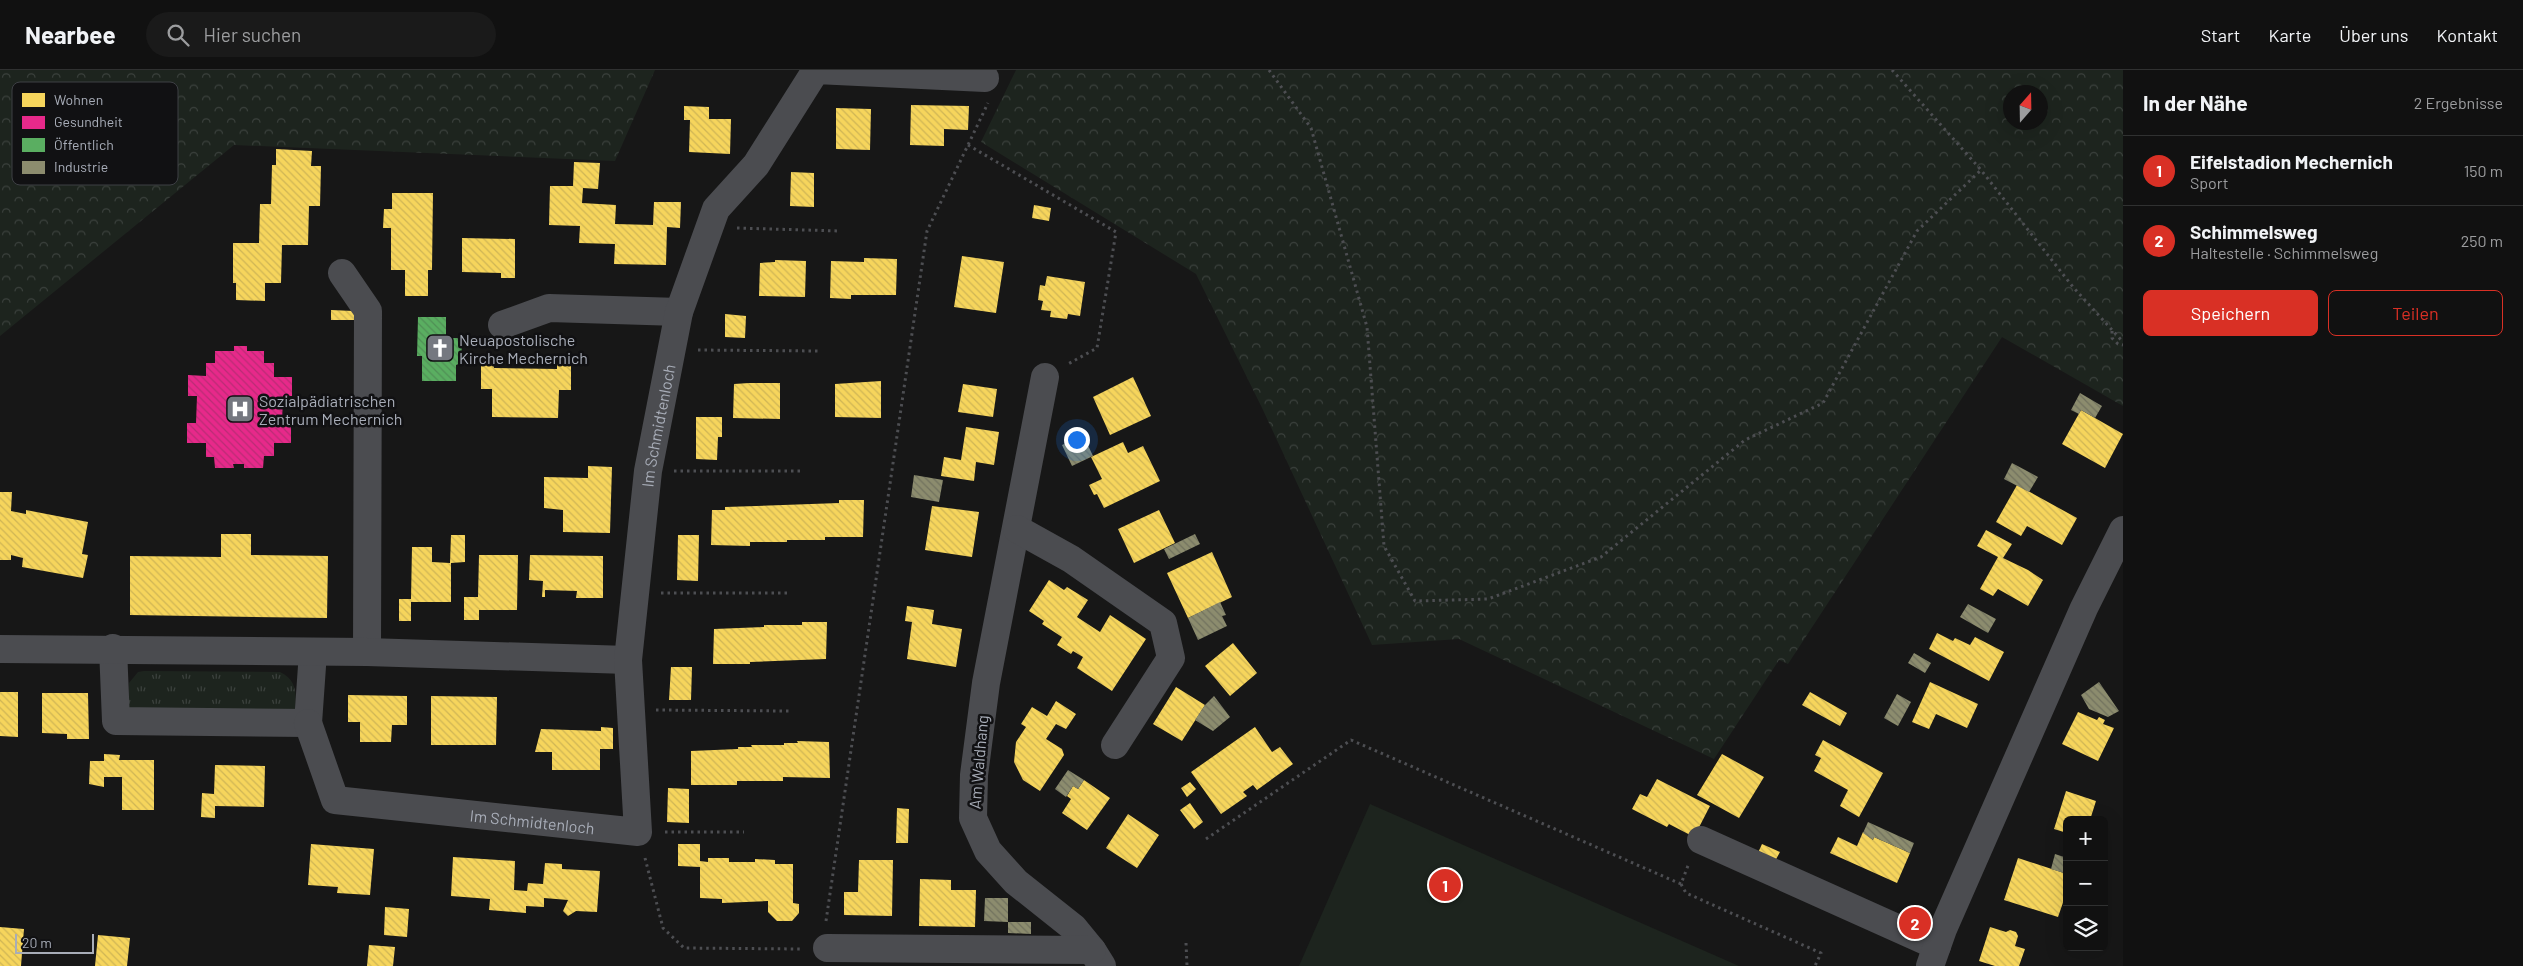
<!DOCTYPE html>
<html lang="de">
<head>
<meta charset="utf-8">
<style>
  :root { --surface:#111; --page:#1a1a1a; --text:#f1f3f6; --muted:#9c9d9f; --line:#303131; --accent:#d93025 }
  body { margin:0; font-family:Barlow,sans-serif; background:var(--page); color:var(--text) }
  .controls { position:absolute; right:15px; bottom:15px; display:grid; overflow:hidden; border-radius:8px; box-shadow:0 5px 20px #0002 }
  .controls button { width:45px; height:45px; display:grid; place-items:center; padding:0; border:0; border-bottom:1px solid var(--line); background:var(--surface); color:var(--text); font:25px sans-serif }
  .compass { position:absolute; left:2003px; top:15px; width:45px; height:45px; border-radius:50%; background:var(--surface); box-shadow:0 5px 20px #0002; rotate:20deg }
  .scale { position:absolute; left:15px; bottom:12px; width:79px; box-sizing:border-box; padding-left:5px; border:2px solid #a8adb8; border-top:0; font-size:14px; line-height:18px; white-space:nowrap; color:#a8adb8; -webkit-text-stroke:4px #111113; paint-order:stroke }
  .you { position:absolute; left:1076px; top:369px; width:18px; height:18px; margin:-12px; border:4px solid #fff; border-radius:50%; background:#1a73e8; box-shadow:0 0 0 8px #1a73e833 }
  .badge { display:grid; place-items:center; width:32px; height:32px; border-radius:50%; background:var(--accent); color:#fff; font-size:16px; font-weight:700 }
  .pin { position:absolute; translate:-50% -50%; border:2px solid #fff; box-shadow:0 1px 5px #0006 }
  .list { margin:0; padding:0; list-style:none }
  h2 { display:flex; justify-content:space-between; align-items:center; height:65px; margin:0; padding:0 20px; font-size:21px }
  h2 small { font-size:16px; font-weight:400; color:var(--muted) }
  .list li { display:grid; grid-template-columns:32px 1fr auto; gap:15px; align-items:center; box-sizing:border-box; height:70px; padding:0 20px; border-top:1px solid var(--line) }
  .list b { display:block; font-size:19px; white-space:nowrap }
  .list p { margin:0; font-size:16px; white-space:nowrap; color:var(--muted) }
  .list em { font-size:16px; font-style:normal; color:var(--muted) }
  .actions { display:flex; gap:10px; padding:15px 20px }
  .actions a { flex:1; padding:11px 0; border:1px solid var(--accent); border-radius:8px; text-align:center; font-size:18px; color:var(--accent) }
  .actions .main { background:var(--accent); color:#fff }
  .icon { flex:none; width:28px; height:28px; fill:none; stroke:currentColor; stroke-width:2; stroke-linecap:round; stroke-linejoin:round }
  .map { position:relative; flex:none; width:2123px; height:896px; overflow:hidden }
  header { display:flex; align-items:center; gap:30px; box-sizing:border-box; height:70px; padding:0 25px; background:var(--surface); border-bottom:1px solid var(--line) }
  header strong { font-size:24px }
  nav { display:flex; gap:28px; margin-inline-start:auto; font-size:18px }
  .search { width:350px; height:45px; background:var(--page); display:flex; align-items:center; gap:12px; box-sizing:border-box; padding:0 18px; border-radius:28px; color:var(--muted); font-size:19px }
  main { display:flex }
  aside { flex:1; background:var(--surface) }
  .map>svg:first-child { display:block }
  .grass { fill:url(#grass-tufts) }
  .forest { fill:url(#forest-crowns); fill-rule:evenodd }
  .garden { fill:#1d241e }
  .homes { fill:url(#homes-back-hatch) }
  .health { fill:url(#health-back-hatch) }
  .public { fill:url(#public-back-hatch) }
  .industry { fill:url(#industry-back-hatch) }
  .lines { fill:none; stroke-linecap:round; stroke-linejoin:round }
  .path { stroke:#4d4e52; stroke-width:3; stroke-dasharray:2.5 4; stroke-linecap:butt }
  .minor { stroke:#4b4c50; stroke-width:28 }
  .labels { text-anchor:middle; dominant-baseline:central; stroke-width:5; stroke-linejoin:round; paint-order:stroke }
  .poi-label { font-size:16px; fill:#a8adb8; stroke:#111113; text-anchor:start }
  .street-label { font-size:16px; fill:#a8adb8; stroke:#111113 }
  .key { fill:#111113; stroke:#3e4045; stroke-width:1 }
  .key-label { font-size:14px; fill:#a8adb8 }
</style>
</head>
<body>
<header>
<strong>Nearbee</strong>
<div class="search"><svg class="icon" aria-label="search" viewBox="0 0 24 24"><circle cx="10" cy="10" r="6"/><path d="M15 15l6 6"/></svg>Hier suchen</div>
<nav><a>Start</a><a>Karte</a><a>Über uns</a><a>Kontakt</a></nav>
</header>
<main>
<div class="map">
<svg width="2123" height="896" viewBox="0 0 2123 896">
  <defs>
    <pattern id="grass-tufts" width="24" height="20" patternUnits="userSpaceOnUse" patternTransform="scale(1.25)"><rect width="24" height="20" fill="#1d241e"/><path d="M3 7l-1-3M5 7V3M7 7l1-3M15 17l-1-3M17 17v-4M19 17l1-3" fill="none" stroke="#3b413d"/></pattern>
    <pattern id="forest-crowns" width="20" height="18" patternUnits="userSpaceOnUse" patternTransform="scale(1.25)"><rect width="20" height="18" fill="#1d241e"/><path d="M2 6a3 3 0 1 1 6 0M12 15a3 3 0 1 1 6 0" fill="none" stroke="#3b413d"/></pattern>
    <pattern id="homes-back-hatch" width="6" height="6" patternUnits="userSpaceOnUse" patternTransform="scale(1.25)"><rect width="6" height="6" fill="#f6d55c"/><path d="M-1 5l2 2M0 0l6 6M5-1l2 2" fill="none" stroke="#cfb555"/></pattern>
    <pattern id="health-back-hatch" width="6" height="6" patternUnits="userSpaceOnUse" patternTransform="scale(1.25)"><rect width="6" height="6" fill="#e7298a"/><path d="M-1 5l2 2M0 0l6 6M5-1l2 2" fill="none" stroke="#ba2c75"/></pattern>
    <pattern id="public-back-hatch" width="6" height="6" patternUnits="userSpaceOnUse" patternTransform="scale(1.25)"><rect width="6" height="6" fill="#5aae61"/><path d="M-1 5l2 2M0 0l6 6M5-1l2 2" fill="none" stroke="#509056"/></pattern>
    <pattern id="industry-back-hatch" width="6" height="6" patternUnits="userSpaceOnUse" patternTransform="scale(1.25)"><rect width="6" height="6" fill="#8c8c6e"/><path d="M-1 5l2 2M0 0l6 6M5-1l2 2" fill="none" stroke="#71725e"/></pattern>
  </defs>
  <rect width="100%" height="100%" fill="#171717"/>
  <path class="grass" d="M144 601 280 602C298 611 296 624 295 642L128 640 129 613 138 602Z"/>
  <path class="forest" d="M0 0H655L615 91 234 75 0 266Z
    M1016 0H2123V336L2002 267 1788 594 1779 590 1714 689 1459 569 1372 575 1263 340 1196 204 981 72ZM2010 22H2040V52H2010Z"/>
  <path class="garden" d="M1370 734 1739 896H1299Z"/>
  <path class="homes" d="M911 35 969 36 968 60 944 59V76L910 75Z
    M684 36 709 37V49H731L730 84 689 82 690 50H684Z
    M836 38 871 39 870 80 836 79Z
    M276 79 312 81 311 96H321L320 136H309L308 175H282L281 213H265V231L236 230V213H233V173H259L260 134H271L272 95H276Z
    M574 92 600 93 598 119 583 118 582 133 616 135 615 154 653 155 654 132H681L680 158 667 157 666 195 614 194 615 174 579 173 580 156 549 155 550 116H573Z
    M791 102 814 103V137L790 136Z
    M392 123H433L432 200H428V226H405V200H391V158H383L384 139H392Z
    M1034 135 1051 138 1049 151 1032 148Z
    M462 168 515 169V208H501V203L462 202Z
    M962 186 1004 192 996 243 954 237Z
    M864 188 897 189 896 225H851V229L830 228 831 191 864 192Z
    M775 190 806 191 805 227 759 226 760 193 775 192Z
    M1047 206 1085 212 1080 246 1068 244 1067 249 1050 247 1051 241 1041 240 1043 231 1038 230 1040 215 1045 216Z
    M331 240 354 241V250H331Z
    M725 244 746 246 745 268 725 267Z
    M481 293H493L494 298 557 299V294H571V320H559L558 348 492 347V319H481Z
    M1133 307 1151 346 1110 365 1093 327Z
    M881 311V348L835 347V314Z
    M749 313H780V349L733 348 734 314Z
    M963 314 997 319 993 347 958 342Z
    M2081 340 2123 364 2105 398 2062 374Z
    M696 347H722V367H718L717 390 696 389Z
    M966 357 999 362 994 395 976 392 974 411 941 406 944 387 961 390Z
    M1123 372 1128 383 1143 376 1160 411 1104 438 1097 424 1094 425 1089 415 1102 409 1091 387Z
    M588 396 612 397 610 463 563 462V440L544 438V407L588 408Z
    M2017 415 2077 448 2062 475 2027 456 2021 466 1996 452Z
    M0 422H12L11 441 26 444V440L88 452 82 484 88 485 83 508 22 497 23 488 11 485V490H0Z
    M839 430H864L863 467H825V470H787V472H750V476L711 475 712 440H725V437L839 433Z
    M932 436 979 442 972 487 925 480Z
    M1159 440 1175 473 1134 493 1118 459Z
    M1986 460 2012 474 2003 488 2028 500 2043 510 2028 536 1998 519 1993 526 1980 519 1998 487 1977 476Z
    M221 464H251V485L328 486 327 548 130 545V486L221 487Z
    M451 465H465V492L451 493V532H411V551H399V529H411L412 477H432V492L450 493Z
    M678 465H699L698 511 677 510Z
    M1212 482 1232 527 1188 548 1167 503Z
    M479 485H518L517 540H479V550H464V527H478Z
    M530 485 603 486V528H576L577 521 545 520V527H542L543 511 529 510Z
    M1049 510 1064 520 1067 517 1088 530 1077 547 1100 562 1110 545 1146 569 1112 621 1077 598 1083 587 1073 581 1071 584 1057 575 1062 567 1042 554 1044 551 1029 541Z
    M907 536 934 540 932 554 962 559 956 597 907 589 912 552 905 551Z
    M802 552H827L826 589 750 592V594H713L714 559 764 557V555H802Z
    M1937 563 1953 571 1955 568 1970 575 1975 567 2004 582 1989 611 1929 579Z
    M1233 573 1257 603 1230 626 1205 596Z
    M671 597H692L691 630H669Z
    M1930 612 1978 634 1967 658 1936 644 1929 659 1912 652Z
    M1176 617 1205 635 1182 671 1153 654Z
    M0 622H18V667L0 666Z
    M1810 622 1847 643 1840 656 1802 635Z
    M42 623H88L89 669H67V664L42 663Z
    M348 625 407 626V655H392L391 672H360V652H348Z
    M431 626 497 627 496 675H431Z
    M1056 631 1076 644 1066 659 1056 654 1046 669 1062 679 1064 685 1040 721 1023 710 1014 692 1016 672 1026 657 1021 654 1032 637 1047 646Z
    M2078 642 2097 650 2099 647 2105 650 2103 654 2114 658 2098 691 2062 674Z
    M601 657 613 658V679H600V700H552V682H535L541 659 601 661Z
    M1255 657 1272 682 1280 677 1293 694 1257 720 1253 715 1243 722 1247 726 1221 744 1191 702Z
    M1823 670 1883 703 1859 747 1840 736 1848 720 1814 701 1821 688 1815 685Z
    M797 671 829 672 830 708 783 707V711H737V715H691V681L738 679V677H752L751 675H784V673H798Z
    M104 684 120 685 119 690H154V740H122V707H104V717L89 714 90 691H104Z
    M1722 684 1764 707 1739 748 1697 725Z
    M215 695 265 696 264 737 215 736V748L201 747 202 723 214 724Z
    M1657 709 1710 736 1694 767 1669 754 1667 757 1632 739 1640 724 1647 727Z
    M1084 710 1110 728 1087 760 1062 743 1071 729 1067 726 1073 716 1078 719Z
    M1190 712 1196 719 1187 727 1181 718Z
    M668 718 689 719V753L667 752Z
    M2066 721 2096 731 2090 750H2067V763L2054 759Z
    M1190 733 1203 752 1194 759 1180 740Z
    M897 738 909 739 908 773H896Z
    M1128 744 1159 765 1137 798 1106 778Z
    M1863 762 1873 770 1874 767 1910 783 1897 813 1830 783 1838 767 1857 776Z
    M311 774 374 779 370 825 337 823 338 817 308 815Z
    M678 774H700V791L708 792V788H729V792H755V789L775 790V794H793V833L799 834V843L792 851H777L768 842V831L722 833V829L700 828V797L678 796Z
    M1762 774 1780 782 1774 793 1757 785Z
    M453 787 515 791 514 820 527 821 528 813 543 814 545 793 562 794V799L600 801 597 842 576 841 568 846 563 841 568 830 544 828V837L526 836V843L489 840 490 829 451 826Z
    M2018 788 2067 804V821L2058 847 2004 830Z
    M859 790H893L892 846 844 845V822H858Z
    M920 809 951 810V820H976L975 857 919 856Z
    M385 837 409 839 407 867 384 865Z
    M0 857 24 859 21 896H0Z
    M1990 857 2006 862 2010 860 2016 862 2018 866 2015 876 2025 879 2019 896H1995L1979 891Z
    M98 865 130 868 127 896H95Z
    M369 875 395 877 393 896H367Z"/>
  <path class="health" d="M234 276H247V281H264V293H274V307H292V326H283L282 353 291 352V373H274V386H264L263 398H244V394H233L234 398H215L214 387H206V373H187V353H196L197 326H188V305L206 306V293H215V281H234Z"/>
  <path class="public" d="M418 247H446V268H457L462 271 461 293 456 295V311H422V286H417Z"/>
  <path class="industry" d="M2080 323 2102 336 2095 348 2081 340 2079 344 2071 340Z
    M1083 365 1093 386 1072 396 1062 375Z
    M2012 393 2038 407 2029 422 2004 409Z
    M914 405 943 410 939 432 911 427Z
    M1195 464 1200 474 1169 489 1164 479Z
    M1220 532 1226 545 1222 546 1227 556 1198 570 1188 548Z
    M1968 534 1996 549 1988 563 1960 547Z
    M1914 583 1931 593 1925 603 1908 593Z
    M2099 612 2119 641 2108 647 2089 639 2081 625Z
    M1897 624 1911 632 1898 656 1884 648Z
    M1214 626 1230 647 1213 661 1195 650 1205 635Z
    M1068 700 1084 710 1078 719 1073 716 1066 727 1055 719Z
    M1868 752 1914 773 1910 783 1874 767 1873 770 1863 763Z
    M2055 784 2067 788V804L2051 799Z
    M985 828H1008V852L984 851Z
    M1008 852H1031V864L1008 863Z"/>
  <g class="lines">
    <path class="path" d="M1269 0 1311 58 1367 257 1384 476 1415 531 1488 529 1601 487 1745 370 1823 333 1917 161 1981 100
      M1892 0 1981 100 2073 217 2123 272
      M968 75 1116 162 1097 278 1068 294
      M737 158 840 161
      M2112 261V268L2118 274 2123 275
      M698 280 818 281
      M674 401H801
      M661 523H791
      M656 640 789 641
      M665 762H744
      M1206 769 1351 670 1681 814 1689 793
      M645 788 663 858 684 878 801 879
      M1681 814 1686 823 1821 883 1815 896
      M826 851 927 161 988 33
      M1186 873 1187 896"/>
    <g class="minor">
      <path d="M342 203 368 241 367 582"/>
      <path d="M502 255 549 238 679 242"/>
      <path d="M1045 307 986 613 974 705 973 748 988 781 1016 812 1074 858 1092 880 1102 896"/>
      <path d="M1017 459 1071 489 1163 553 1171 588 1115 675"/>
      <path d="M113 578 116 651 308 653 313 582"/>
      <path d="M0 579 367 582 628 590"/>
      <path id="s1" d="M308 653 335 730 638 762 628 590 648 401 679 242 716 139 756 95 816 0 985 8"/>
      <path d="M1701 770 1937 876"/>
      <path d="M827 878 1092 880"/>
      <path d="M1930 896 1943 859 2084 538 2123 460"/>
    </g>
  </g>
  <defs>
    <symbol id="church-square" viewBox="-11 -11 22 22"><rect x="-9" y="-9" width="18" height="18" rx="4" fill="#757880" stroke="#111113"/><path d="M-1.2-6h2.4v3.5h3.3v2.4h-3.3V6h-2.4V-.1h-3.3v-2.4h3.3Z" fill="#fff"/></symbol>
    <symbol id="hospital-square" viewBox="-11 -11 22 22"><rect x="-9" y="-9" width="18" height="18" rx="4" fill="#757880" stroke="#111113"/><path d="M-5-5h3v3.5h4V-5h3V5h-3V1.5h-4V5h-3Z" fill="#fff"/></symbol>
  </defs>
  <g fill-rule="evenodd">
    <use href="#church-square" x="424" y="262" width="32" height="32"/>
    <use href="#hospital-square" x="224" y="323" width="32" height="32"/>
  </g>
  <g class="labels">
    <g class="poi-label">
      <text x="459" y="269">Neuapostolische<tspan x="459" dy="18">Kirche Mechernich</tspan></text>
      <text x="259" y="330">Sozialpädiatrischen<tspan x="259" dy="18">Zentrum Mechernich</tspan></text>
    </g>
    <g class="street-label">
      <text stroke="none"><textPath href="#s1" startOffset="795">Im Schmidtenloch</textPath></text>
      <text transform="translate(978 692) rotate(-85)">Am Waldhang</text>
      <text stroke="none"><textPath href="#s1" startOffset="280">Im Schmidtenloch</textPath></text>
    </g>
  </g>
  <rect x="12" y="12" width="166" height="103" rx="8" class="key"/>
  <rect x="22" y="23" width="23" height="14" fill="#f6d55c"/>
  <rect x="22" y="46" width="23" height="13" fill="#e7298a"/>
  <rect x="22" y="68" width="23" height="14" fill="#5aae61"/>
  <rect x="22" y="91" width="23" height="13" fill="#8c8c6e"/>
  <g class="key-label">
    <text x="54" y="35">Wohnen</text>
    <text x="54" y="57">Gesundheit</text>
    <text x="54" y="80">Öffentlich</text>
    <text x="54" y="102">Industrie</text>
  </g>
</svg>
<div class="controls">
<button>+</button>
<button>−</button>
<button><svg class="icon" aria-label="layers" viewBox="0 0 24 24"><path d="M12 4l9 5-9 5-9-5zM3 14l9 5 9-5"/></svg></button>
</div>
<svg class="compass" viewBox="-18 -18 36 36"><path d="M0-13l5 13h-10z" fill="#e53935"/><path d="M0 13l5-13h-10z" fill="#9c9d9f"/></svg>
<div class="scale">20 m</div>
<div class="you"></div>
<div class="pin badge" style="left:1445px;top:815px">1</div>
<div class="pin badge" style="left:1915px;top:853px">2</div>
</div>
<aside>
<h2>In der Nähe<small>2 Ergebnisse</small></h2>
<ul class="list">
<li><span class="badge">1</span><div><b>Eifelstadion Mechernich</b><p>Sport</p></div><em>150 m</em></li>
<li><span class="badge">2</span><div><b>Schimmelsweg</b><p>Haltestelle · Schimmelsweg</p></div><em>250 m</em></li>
</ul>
<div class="actions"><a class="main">Speichern</a><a>Teilen</a></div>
</aside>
</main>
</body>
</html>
